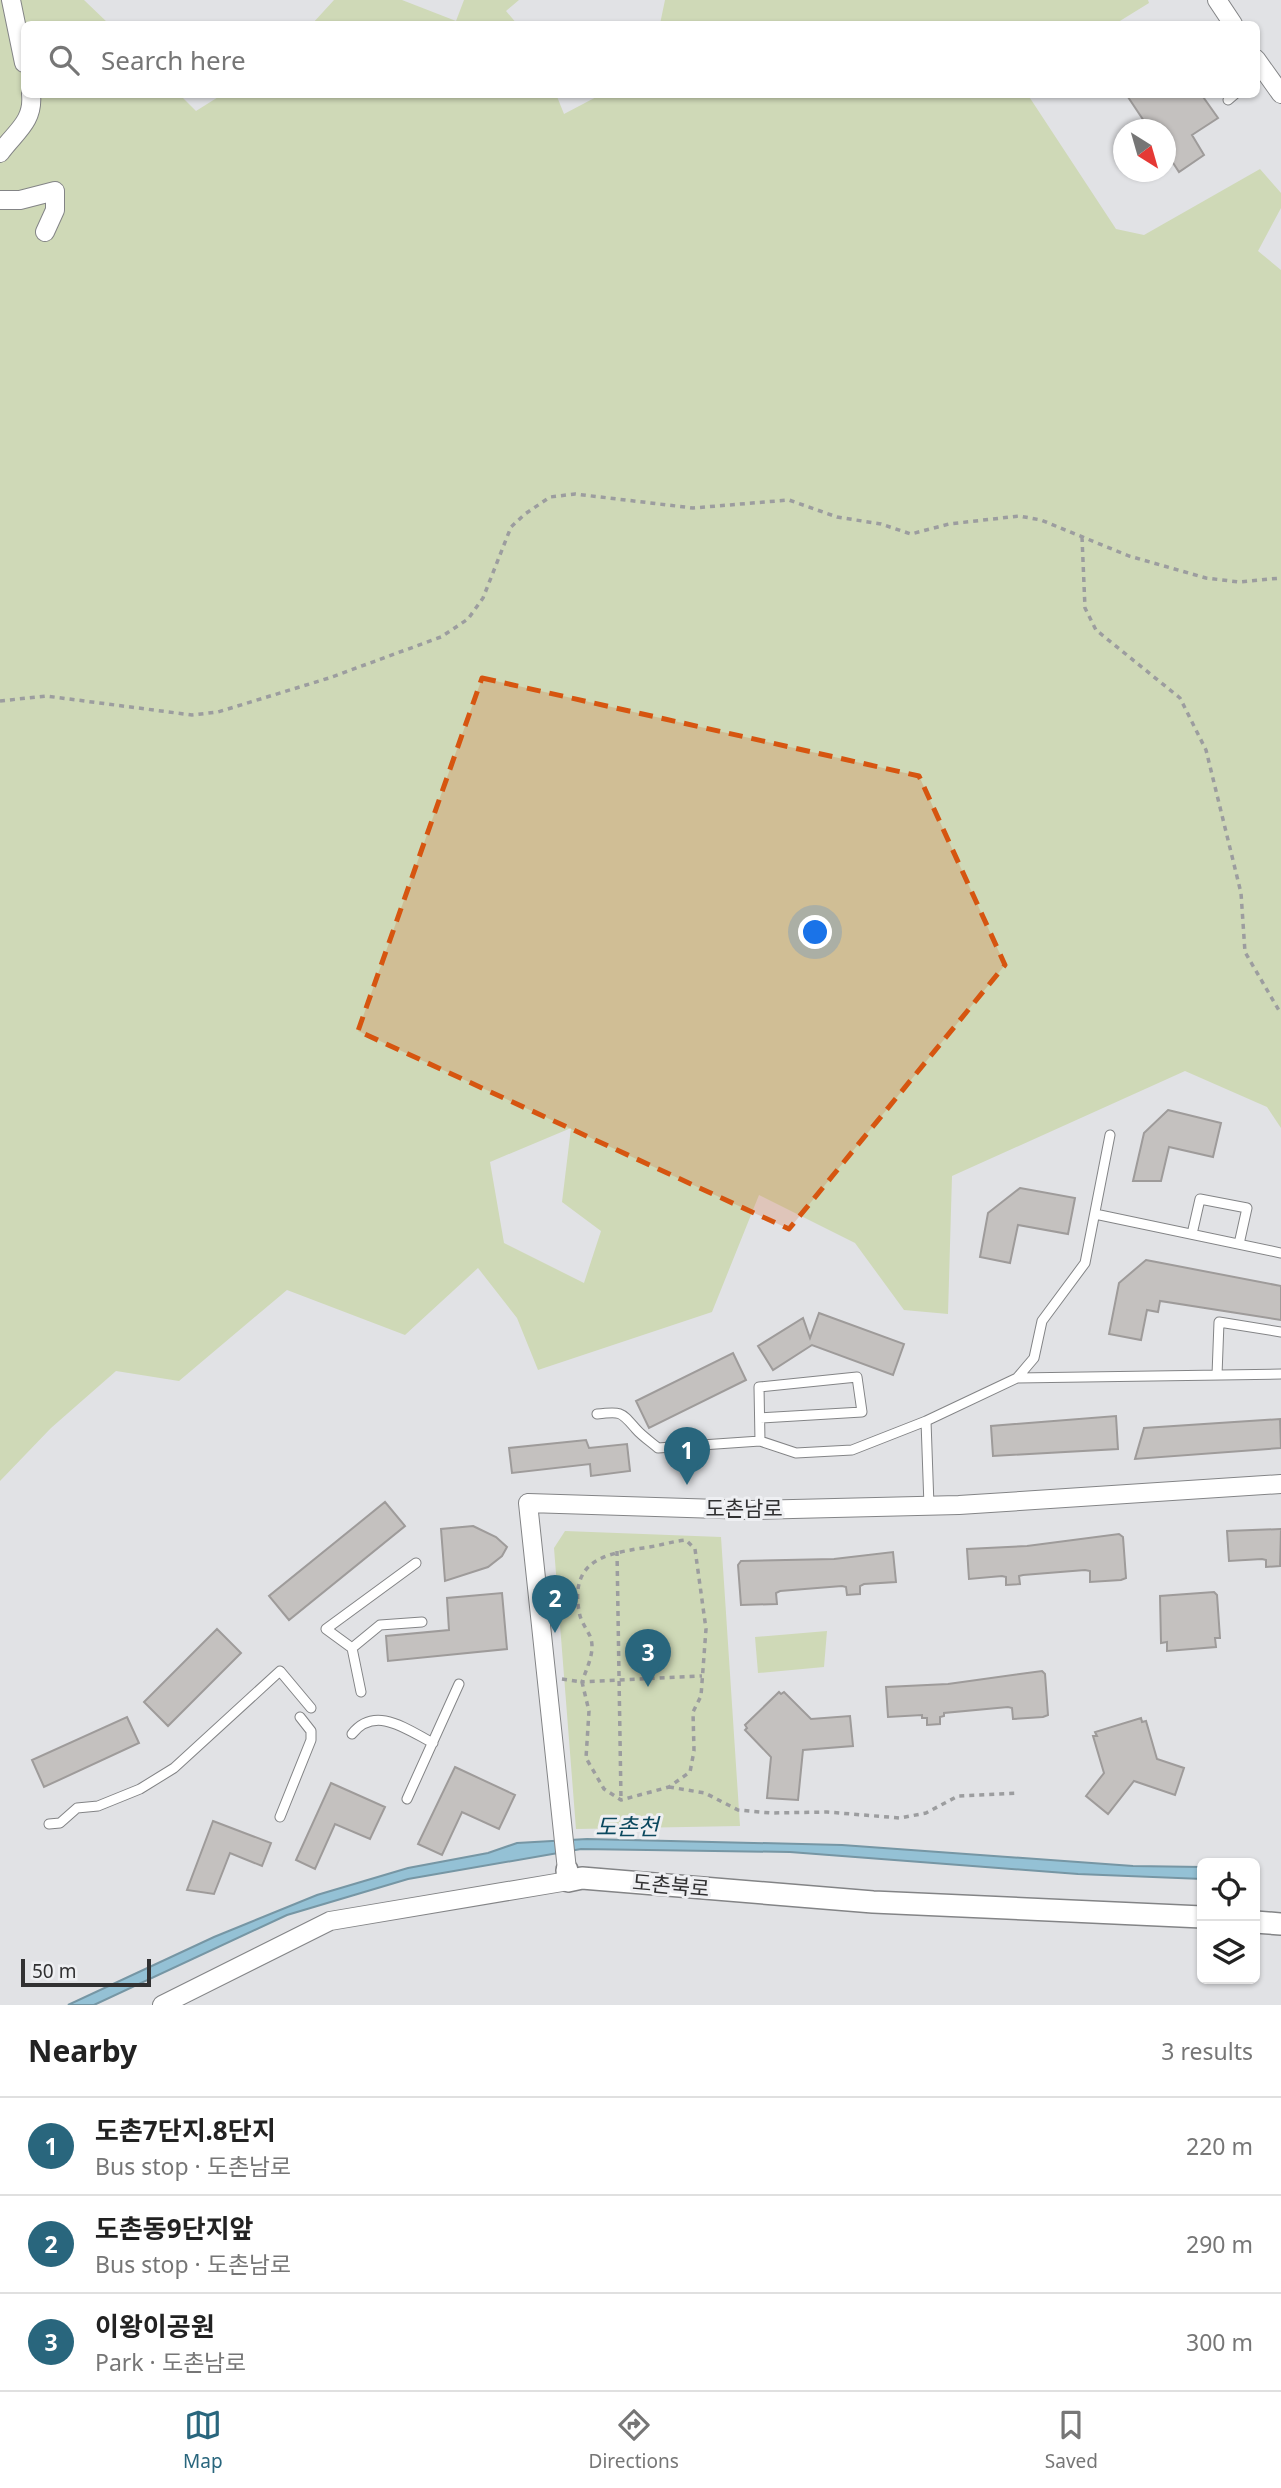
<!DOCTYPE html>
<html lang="en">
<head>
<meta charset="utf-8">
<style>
  :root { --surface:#fff; --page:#f6f6f6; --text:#222; --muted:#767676; --line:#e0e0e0; --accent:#29667d }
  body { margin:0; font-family:"Noto Sans","Noto Sans KR",sans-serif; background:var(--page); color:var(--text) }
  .controls { position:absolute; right:21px; bottom:21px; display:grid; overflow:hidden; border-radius:10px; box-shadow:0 2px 5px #0004 }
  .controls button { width:63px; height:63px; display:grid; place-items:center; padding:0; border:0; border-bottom:2px solid var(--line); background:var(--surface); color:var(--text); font:35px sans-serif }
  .compass { position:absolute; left:1113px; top:119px; width:63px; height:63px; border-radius:50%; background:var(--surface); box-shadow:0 2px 5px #0004; rotate:143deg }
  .scale { position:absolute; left:21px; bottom:18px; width:130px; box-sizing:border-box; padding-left:7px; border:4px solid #313132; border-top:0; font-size:19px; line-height:24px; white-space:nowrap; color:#313132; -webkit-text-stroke:5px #eeeff2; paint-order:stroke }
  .you { position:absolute; left:816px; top:933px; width:24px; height:24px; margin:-18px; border:5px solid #fff; border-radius:50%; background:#1a73e8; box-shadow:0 0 0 10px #1a73e833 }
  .badge { display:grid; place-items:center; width:46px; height:46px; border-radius:50%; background:var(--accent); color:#fff; font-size:23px; font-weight:700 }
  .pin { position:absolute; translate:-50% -58px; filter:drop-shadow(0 2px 4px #0008) }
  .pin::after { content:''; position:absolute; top:37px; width:24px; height:21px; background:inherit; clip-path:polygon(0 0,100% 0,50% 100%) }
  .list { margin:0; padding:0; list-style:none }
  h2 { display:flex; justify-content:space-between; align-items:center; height:91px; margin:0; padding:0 28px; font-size:30px }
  h2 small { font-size:23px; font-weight:400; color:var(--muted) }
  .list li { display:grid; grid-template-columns:46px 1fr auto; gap:21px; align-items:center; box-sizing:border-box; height:98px; padding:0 28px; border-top:2px solid var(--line) }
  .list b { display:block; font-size:26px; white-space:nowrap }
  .list p { margin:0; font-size:23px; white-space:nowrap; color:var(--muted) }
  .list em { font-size:23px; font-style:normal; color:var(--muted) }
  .icon { flex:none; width:38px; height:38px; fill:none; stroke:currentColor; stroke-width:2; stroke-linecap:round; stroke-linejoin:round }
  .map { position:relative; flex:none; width:1281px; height:2005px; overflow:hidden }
  .search { position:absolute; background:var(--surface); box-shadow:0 2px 5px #0004; left:21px; right:21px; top:21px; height:77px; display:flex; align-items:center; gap:18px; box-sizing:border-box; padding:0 24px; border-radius:10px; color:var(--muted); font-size:26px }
  .sheet { height:385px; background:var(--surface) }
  nav { display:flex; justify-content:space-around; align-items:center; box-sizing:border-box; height:98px; border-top:2px solid var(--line); background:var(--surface); font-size:19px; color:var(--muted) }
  nav a { display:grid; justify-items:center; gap:4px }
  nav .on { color:var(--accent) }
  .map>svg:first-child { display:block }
  .green { fill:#cfd9b7; fill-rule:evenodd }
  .water { fill:#94c1d5; stroke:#7696a4; stroke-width:2 }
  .building { fill:#c4c1bf; stroke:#9e9b9a; stroke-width:2 }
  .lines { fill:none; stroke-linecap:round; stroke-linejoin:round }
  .service-casing { stroke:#838486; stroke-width:11 }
  .minor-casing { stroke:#838486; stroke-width:20 }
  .tertiary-casing { stroke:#838486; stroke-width:24 }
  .path { stroke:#9c9d9f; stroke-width:3.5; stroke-dasharray:5 5; stroke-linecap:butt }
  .service { stroke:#fff; stroke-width:9 }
  .minor { stroke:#fff; stroke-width:18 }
  .tertiary { stroke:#fff; stroke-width:21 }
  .marked { fill:#d65510; fill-opacity:0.2; stroke:#d65510; stroke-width:5; stroke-dasharray:14 9; stroke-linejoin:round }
  .labels { text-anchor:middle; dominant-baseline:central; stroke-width:6; stroke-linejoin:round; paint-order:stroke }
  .street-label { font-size:21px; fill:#313132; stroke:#eeeff2 }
  .water-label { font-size:23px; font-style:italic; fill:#0c495f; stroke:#eeeff2 }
</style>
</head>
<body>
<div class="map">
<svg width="1281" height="2005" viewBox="0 0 1281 2005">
  <rect width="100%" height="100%" fill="#e1e2e5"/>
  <path class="green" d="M0 0H84L109 24H24V94L180 95 196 111 223 94H556L564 114 602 94 1028 95 1116 229 1144 235 1260 169 1281 193V208L1258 251 1281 270V1128L1267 1107 1185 1071 952 1176 948 1314 904 1310 855 1243 759 1195 712 1312 538 1370 517 1318 478 1268 405 1335 287 1290 179 1381 116 1371 51 1428 0 1481ZM571 1128 562 1202 601 1231 584 1283 504 1243 490 1162Z
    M334 0H402L456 21 464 0H519L506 11 517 24H312Z
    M665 0H1148L1149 3 1115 24H660Z
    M565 1531 721 1537 740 1826 576 1829 554 1548Z
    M827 1631 824 1667 758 1673 755 1637Z"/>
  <path class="water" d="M587 1839 842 1845 1133 1866 1202 1867V1879L1078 1874 790 1852 581 1849 408 1879 287 1915 94 2005H68L214 1937 317 1895 408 1868 488 1853 517 1843Z"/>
  <path class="building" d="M1126 94H1201L1218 118 1192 135 1204 155 1179 172 1166 152V130H1150Z
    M1168 1110 1221 1123 1213 1157 1169 1147 1161 1181H1133L1144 1133Z
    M1020 1188 1075 1198 1068 1234 1018 1225 1010 1263 980 1257 988 1213Z
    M1146 1260 1281 1286V1320L1160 1301 1158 1312 1147 1310 1141 1340 1109 1334 1119 1283Z
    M819 1313 904 1344 893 1375 812 1345 773 1370 758 1346 803 1318 810 1338Z
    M733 1353 746 1380 649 1428 636 1401Z
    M1116 1416 1118 1449 993 1456 991 1426Z
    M1280 1419 1281 1448 1135 1459 1144 1428Z
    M586 1440 589 1448 627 1444 630 1471 591 1476 590 1464 512 1473 509 1448Z
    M385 1502 405 1526 289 1620 269 1596Z
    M473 1526 496 1537 507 1547 502 1556 488 1567 445 1581 441 1529Z
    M1281 1529 1280 1566 1266 1567V1560L1262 1559 1229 1561 1227 1531Z
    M1119 1534 1123 1537 1126 1578 1121 1580 1090 1582V1571L1085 1570 1023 1575 1019 1576 1020 1584 1006 1585V1577L1002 1576 969 1579 967 1549 1027 1546Z
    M893 1552 896 1582 864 1584 860 1586V1594L847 1595 846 1587 842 1586 780 1591 776 1593 777 1604 741 1605 738 1565 741 1561 834 1559Z
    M1214 1592 1217 1595 1220 1638H1215L1216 1647 1167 1651V1642L1161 1643 1160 1596Z
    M502 1593 507 1649 388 1661 386 1636 449 1630 447 1598Z
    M217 1629 241 1653 168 1726 144 1702Z
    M1042 1671 1045 1674 1048 1715 1043 1717 1013 1719 1012 1708 1008 1707 944 1713V1716L940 1717V1724L927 1725V1718H922V1715L888 1717 886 1687 948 1684Z
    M779 1692 781 1694 784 1692 811 1719 850 1716 853 1746 803 1750 798 1800 767 1798 771 1757 745 1730 747 1728 745 1725Z
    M127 1717 139 1743 44 1787 32 1760Z
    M1141 1718 1142 1722 1146 1721 1157 1759 1184 1768 1175 1795 1134 1781 1108 1814 1086 1796 1104 1773 1093 1736H1097L1095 1732Z
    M455 1767 515 1795 499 1829 462 1812 442 1855 418 1844Z
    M331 1783 385 1807 370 1839 335 1824 315 1869 296 1860Z
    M213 1821 271 1843 262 1866 230 1853 214 1894 187 1890Z"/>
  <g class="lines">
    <defs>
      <path id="service" d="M1228 100 1235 94
        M1095 1214 1281 1253
        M1192 1234 1200 1199 1247 1208 1239 1244
        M1217 1375 1219 1322 1281 1332
        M1017 1378 1034 1358 1042 1321 1085 1263 1110 1135
        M597 1414C622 1411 621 1412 636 1429 642 1436 651 1442 658 1448L760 1441 796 1453 852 1450 926 1421 929 1506
        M760 1418 862 1412 857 1377 759 1387 760 1441
        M926 1421 1017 1378 1281 1374
        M352 1648 326 1629 416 1563
        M361 1692 352 1648 380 1625 422 1622
        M352 1734C375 1705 406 1729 433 1743
        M407 1799 459 1684
        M280 1817 311 1740V1731L300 1717
        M49 1824 60 1823 77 1808 98 1806 140 1789 174 1768 280 1671 311 1708"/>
      <path id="minor" d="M11 0 24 63
        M1217 0 1233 24
        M1256 59 1281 94
        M0 153C15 132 34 122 31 94
        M0 200H20L55 191V210L45 232
        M567 1870 528 1503 751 1510 959 1505 1281 1484
        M162 2005 330 1921 568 1881"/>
      <path id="tertiary" d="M567 1870 568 1881 582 1878 873 1902 1202 1917
        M1255 1922 1281 1924"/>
    </defs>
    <use href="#service" class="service-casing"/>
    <use href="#minor" class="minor-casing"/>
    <use href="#tertiary" class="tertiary-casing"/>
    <path class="path" d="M1082 537 1085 608 1096 630 1180 698 1206 750 1241 893 1245 952 1281 1014
      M0 701 46 696 192 715 218 712 329 678 441 637 468 619 483 598 511 527 525 514 550 497 575 494 693 508 789 500 837 517 881 524 911 534 949 524 1019 516 1041 520 1129 556 1206 578 1239 582 1281 578
      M617 1551 621 1800
      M562 1679 582 1682 589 1711 586 1758 604 1789 621 1800 669 1787 690 1772 694 1751 693 1712 701 1696 706 1629 695 1549 686 1540C675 1541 665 1544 655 1546 615 1553 569 1554 579 1611 580 1620 586 1628 590 1636 596 1651 587 1667 582 1682L702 1676
      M669 1787 705 1793 738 1810 771 1813 827 1812 900 1818 926 1813 958 1796 1017 1793"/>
    <use href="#service" class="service"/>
    <use href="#minor" class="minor"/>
    <use href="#tertiary" class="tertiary"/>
  </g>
  <path class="marked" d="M482 678 919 776 1005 965 789 1229 358 1031Z"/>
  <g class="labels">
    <g class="street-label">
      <text x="744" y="1508">도촌남로</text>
      <text transform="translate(671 1885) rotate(5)">도촌북로</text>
    </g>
    <g class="water-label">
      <text x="627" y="1826">도촌천</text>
    </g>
  </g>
</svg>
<div class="controls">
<button><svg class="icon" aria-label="locate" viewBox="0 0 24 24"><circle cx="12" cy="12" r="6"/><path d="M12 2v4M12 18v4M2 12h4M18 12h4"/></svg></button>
<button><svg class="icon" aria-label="layers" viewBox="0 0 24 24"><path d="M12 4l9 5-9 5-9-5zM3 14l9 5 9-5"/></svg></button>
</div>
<svg class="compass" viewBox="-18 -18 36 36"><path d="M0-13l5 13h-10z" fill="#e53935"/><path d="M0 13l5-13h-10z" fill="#767676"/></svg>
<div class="scale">50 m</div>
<div class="you"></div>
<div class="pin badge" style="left:687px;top:1485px">1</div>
<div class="pin badge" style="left:555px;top:1633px">2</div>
<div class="pin badge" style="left:648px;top:1687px">3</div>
<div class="search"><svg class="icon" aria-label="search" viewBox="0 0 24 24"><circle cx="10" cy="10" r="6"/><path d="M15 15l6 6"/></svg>Search here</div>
</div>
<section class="sheet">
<h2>Nearby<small>3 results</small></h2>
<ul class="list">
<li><span class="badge">1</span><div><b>도촌7단지.8단지</b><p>Bus stop · 도촌남로</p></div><em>220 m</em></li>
<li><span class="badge">2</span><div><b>도촌동9단지앞</b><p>Bus stop · 도촌남로</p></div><em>290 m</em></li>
<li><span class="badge">3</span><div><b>이왕이공원</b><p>Park · 도촌남로</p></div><em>300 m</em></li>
</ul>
</section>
<nav>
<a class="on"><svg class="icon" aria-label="map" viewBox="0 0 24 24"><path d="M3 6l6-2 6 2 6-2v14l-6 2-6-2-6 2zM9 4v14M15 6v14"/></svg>Map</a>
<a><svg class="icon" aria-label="directions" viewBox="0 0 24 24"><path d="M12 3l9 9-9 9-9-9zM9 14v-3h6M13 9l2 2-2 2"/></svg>Directions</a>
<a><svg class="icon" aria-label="saved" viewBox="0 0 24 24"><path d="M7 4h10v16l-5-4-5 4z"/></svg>Saved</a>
</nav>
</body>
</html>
